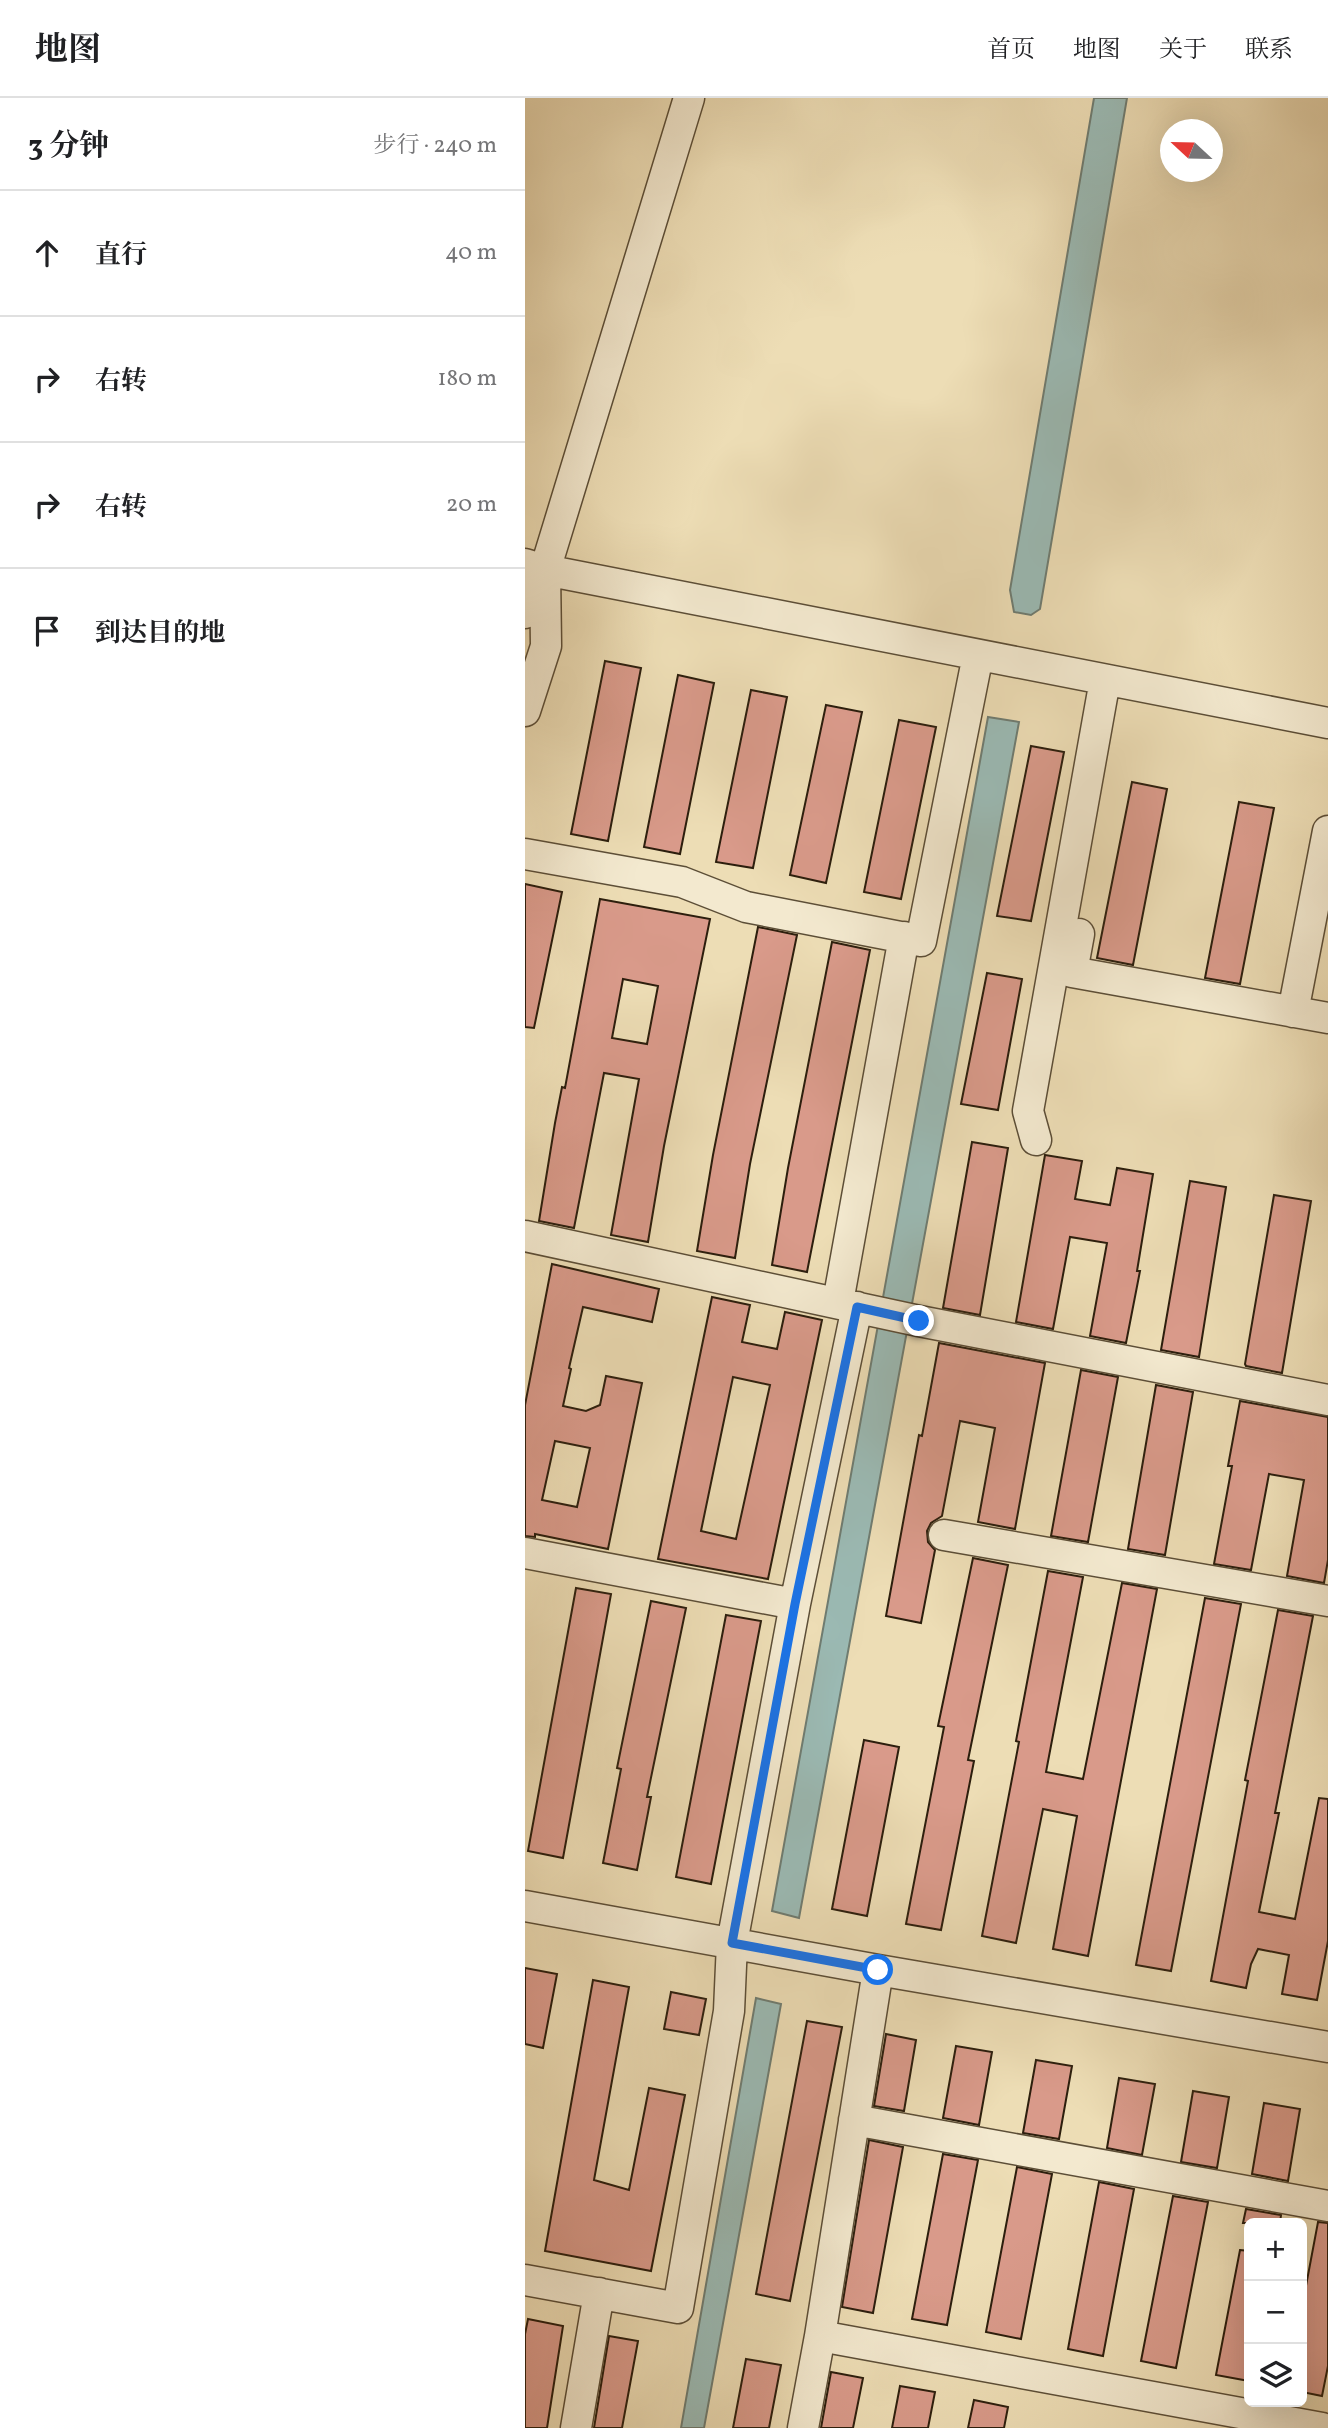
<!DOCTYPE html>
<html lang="zh">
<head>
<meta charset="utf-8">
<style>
  :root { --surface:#fff; --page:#f6f6f6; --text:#202124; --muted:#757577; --line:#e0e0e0 }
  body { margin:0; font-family:Vollkorn,"Noto Serif SC",serif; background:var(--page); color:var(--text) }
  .controls { position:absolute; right:21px; bottom:21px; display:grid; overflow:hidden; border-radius:10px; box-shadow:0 7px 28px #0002 }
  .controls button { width:63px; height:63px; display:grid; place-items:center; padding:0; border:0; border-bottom:2px solid var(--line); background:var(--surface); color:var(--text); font:35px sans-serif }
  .compass { position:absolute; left:635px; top:21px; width:63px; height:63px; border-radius:50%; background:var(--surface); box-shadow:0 7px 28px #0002; rotate:292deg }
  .stop { position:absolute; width:21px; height:21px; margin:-16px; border:5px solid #1a73e8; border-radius:50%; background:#fff }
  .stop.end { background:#1a73e8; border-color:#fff; box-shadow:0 2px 7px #0008 }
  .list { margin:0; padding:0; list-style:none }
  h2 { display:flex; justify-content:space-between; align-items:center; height:91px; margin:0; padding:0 28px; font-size:30px }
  h2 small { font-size:23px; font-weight:400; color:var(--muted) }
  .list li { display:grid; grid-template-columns:46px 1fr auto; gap:21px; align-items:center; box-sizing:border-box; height:126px; padding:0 28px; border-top:2px solid var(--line) }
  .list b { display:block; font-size:26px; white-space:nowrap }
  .list em { font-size:23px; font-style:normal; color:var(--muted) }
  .icon { flex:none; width:38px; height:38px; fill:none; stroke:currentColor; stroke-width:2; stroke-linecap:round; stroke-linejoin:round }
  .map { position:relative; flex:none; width:803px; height:2330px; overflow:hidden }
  header { display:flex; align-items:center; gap:42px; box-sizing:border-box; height:98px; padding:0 35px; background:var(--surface); border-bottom:2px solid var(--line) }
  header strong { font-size:33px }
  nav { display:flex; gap:38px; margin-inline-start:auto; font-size:24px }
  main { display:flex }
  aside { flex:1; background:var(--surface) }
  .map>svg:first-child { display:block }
  .water { fill:#9bbab4; stroke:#6f7c71; stroke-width:2 }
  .building { fill:#d99a8a; stroke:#2c1e0d; stroke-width:2; fill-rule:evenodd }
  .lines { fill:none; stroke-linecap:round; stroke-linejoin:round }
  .minor-casing { stroke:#5c4e37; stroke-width:33 }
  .minor { stroke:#f3e9cf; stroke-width:30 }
  .route { stroke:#1a73e8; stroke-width:9 }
</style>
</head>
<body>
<header>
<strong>地图</strong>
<nav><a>首页</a><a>地图</a><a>关于</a><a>联系</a></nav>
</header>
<main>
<aside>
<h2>3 分钟<small>步行 · 240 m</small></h2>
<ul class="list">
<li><svg class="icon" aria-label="ahead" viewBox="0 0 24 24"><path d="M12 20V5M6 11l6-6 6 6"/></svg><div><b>直行</b></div><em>40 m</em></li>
<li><svg class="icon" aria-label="right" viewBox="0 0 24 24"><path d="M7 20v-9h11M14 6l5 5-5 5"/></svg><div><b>右转</b></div><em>180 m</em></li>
<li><svg class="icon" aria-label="right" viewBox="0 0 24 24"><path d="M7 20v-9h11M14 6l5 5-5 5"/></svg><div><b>右转</b></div><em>20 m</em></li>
<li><svg class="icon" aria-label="arrive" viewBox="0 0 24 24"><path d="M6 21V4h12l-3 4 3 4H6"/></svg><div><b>到达目的地</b></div></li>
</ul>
</aside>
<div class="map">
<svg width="803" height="2330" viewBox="0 0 803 2330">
  <rect width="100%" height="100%" fill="#edddb5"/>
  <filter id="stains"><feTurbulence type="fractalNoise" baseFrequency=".00286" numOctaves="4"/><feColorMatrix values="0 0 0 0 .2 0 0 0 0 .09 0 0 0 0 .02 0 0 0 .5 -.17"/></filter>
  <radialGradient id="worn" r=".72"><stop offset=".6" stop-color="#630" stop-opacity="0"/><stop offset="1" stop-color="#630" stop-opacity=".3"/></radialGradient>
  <path class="water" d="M569 0H602L515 511 506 517 489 514 485 492Z
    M463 619 494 624 274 1820 247 1813Z
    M231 1900 256 1906 179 2330H156Z"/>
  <path class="building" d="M80 563 116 570 83 743 46 736Z
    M153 577 189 585 155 756 119 749Z
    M226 592 262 599 228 770 191 764Z
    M301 607 337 614 301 785 265 777Z
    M374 622 411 629 376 801 339 794Z
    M506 648 539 654 506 823 472 818Z
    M607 684 642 691 608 867 572 860Z
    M714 704 749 710 715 886 680 880Z
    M0 786 37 794 9 930 0 929Z
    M75 801 185 821 139 1048 123 1144 86 1137 114 981 79 975 49 1130 14 1123 30 1025 37 989 40 990ZM98 881 133 888 122 946 87 940Z
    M233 829 272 837 225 1066 210 1160 172 1153 188 1057Z
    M307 844 345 852 282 1174 247 1167 263 1070Z
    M462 875 497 881 473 1012 436 1006Z
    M447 1044 483 1050 455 1217 418 1210Z
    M520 1057 557 1063 550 1101 585 1107 592 1070 628 1076 612 1173H615L601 1245 565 1238 582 1145 545 1139 528 1231 491 1224Z
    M665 1083 701 1089 674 1259 636 1252Z
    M749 1097 786 1103 757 1275 721 1268 720 1266Z
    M27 1166 134 1191 127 1224 58 1209 44 1270 46 1271 38 1308 61 1313 75 1307 81 1278 117 1285 83 1451 10 1436V1439L0 1438V1307ZM30 1343 65 1350 52 1409 17 1402Z
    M187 1199 225 1207 217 1244 252 1251 260 1214 297 1222 243 1481 133 1461ZM208 1279 245 1287 211 1441 176 1433Z
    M414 1245 520 1265 490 1431 453 1424 470 1330 435 1323 417 1418 406 1425 402 1433 403 1444 410 1452 396 1525 361 1518 394 1337 397 1338Z
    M556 1272 593 1279 563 1444 526 1438Z
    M631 1287 668 1294 640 1457 603 1451Z
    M715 1303 803 1319V1462L799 1485 762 1478 779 1382 744 1376 726 1472 689 1466 707 1368H703Z
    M448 1460 483 1467 443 1662 449 1663 416 1832 381 1826 419 1629 413 1628Z
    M523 1473 558 1479 521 1674 558 1681 597 1485 632 1491 563 1858 528 1851 552 1718 518 1711 491 1845 457 1838 494 1644 491 1643Z
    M51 1490 86 1496 38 1760 3 1753Z
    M680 1500 716 1506 646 1873 611 1867Z
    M126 1503 161 1510 122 1699H126L112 1772 78 1765 96 1671 92 1670Z
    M753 1512 788 1518 750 1715H754L734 1814 770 1821 794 1700 803 1701V1843L792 1902 757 1896 764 1857 733 1851 726 1866 721 1890 686 1883 723 1683 720 1682Z
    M201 1517 236 1523 186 1786 151 1779Z
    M339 1642 374 1649 342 1818 307 1811Z
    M0 1870 32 1876 18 1950 0 1946Z
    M68 1882 104 1889 69 2082 104 2092 124 1990 160 1997 126 2173 20 2153Z
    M146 1894 181 1901 174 1937 139 1931Z
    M282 1923 317 1929 265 2203 231 2196Z
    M361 1936 391 1942 379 2013 349 2008Z
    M431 1948 467 1954 454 2027 418 2020Z
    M511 1962 547 1968 534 2041 498 2035Z
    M594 1980 630 1986 617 2057 582 2050Z
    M668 1993 704 1999 692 2070 656 2064Z
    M739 2005 775 2011 763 2083 727 2076Z
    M344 2042 378 2049 348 2215 317 2209Z
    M418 2056 453 2062 422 2227 387 2221Z
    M492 2069 527 2076 496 2241 461 2234Z
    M574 2084 609 2091 578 2258 543 2251Z
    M648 2098 683 2104 651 2270 616 2263Z
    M721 2111 756 2117 755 2125H718Z
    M793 2124 803 2125V2268L797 2298 777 2294V2209Z
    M715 2152 724 2153V2283L691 2277Z
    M3 2221 38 2228 22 2330H0V2236Z
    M84 2238 113 2243 97 2330H69Z
    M221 2261 256 2267 244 2330H208Z
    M306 2274 338 2280 328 2330H296Z
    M375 2288 410 2294 403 2330H367Z
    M449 2302 483 2309 479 2330H443Z"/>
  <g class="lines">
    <defs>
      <path id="minor" d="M0 466 20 472 803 625
        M20 472 164 0
        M0 515 20 472 21 548 0 613
        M0 756 157 784 221 809 396 843 453 557
        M554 836 547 874 803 920
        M768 914 803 733
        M511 1042 503 1013 580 582
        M0 1138 394 1223 803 1302
        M313 1204 379 839
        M419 1437 803 1503
        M0 1455 270 1506 332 1209
        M0 1808 353 1872 803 1949
        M329 2022 803 2108
        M0 2182 153 2210 204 1913 207 1845 270 1506
        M295 2238 797 2330
        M51 2330 74 2195
        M278 2330 295 2238 353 1872"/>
    </defs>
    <use href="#minor" class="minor-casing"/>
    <use href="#minor" class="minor"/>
  </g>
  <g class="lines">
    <path class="route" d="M353 1872 207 1845 270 1506 332 1209 394 1223"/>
  </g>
  <rect width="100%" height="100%" filter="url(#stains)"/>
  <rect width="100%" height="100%" fill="url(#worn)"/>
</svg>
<div class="controls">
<button>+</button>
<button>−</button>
<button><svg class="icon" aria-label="layers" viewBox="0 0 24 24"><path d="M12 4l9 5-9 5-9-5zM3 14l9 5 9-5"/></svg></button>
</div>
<svg class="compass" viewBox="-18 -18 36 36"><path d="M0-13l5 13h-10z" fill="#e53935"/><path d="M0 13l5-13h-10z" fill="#757577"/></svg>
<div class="stop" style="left:353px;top:1872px"></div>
<div class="stop end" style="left:394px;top:1223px"></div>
</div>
</main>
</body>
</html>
